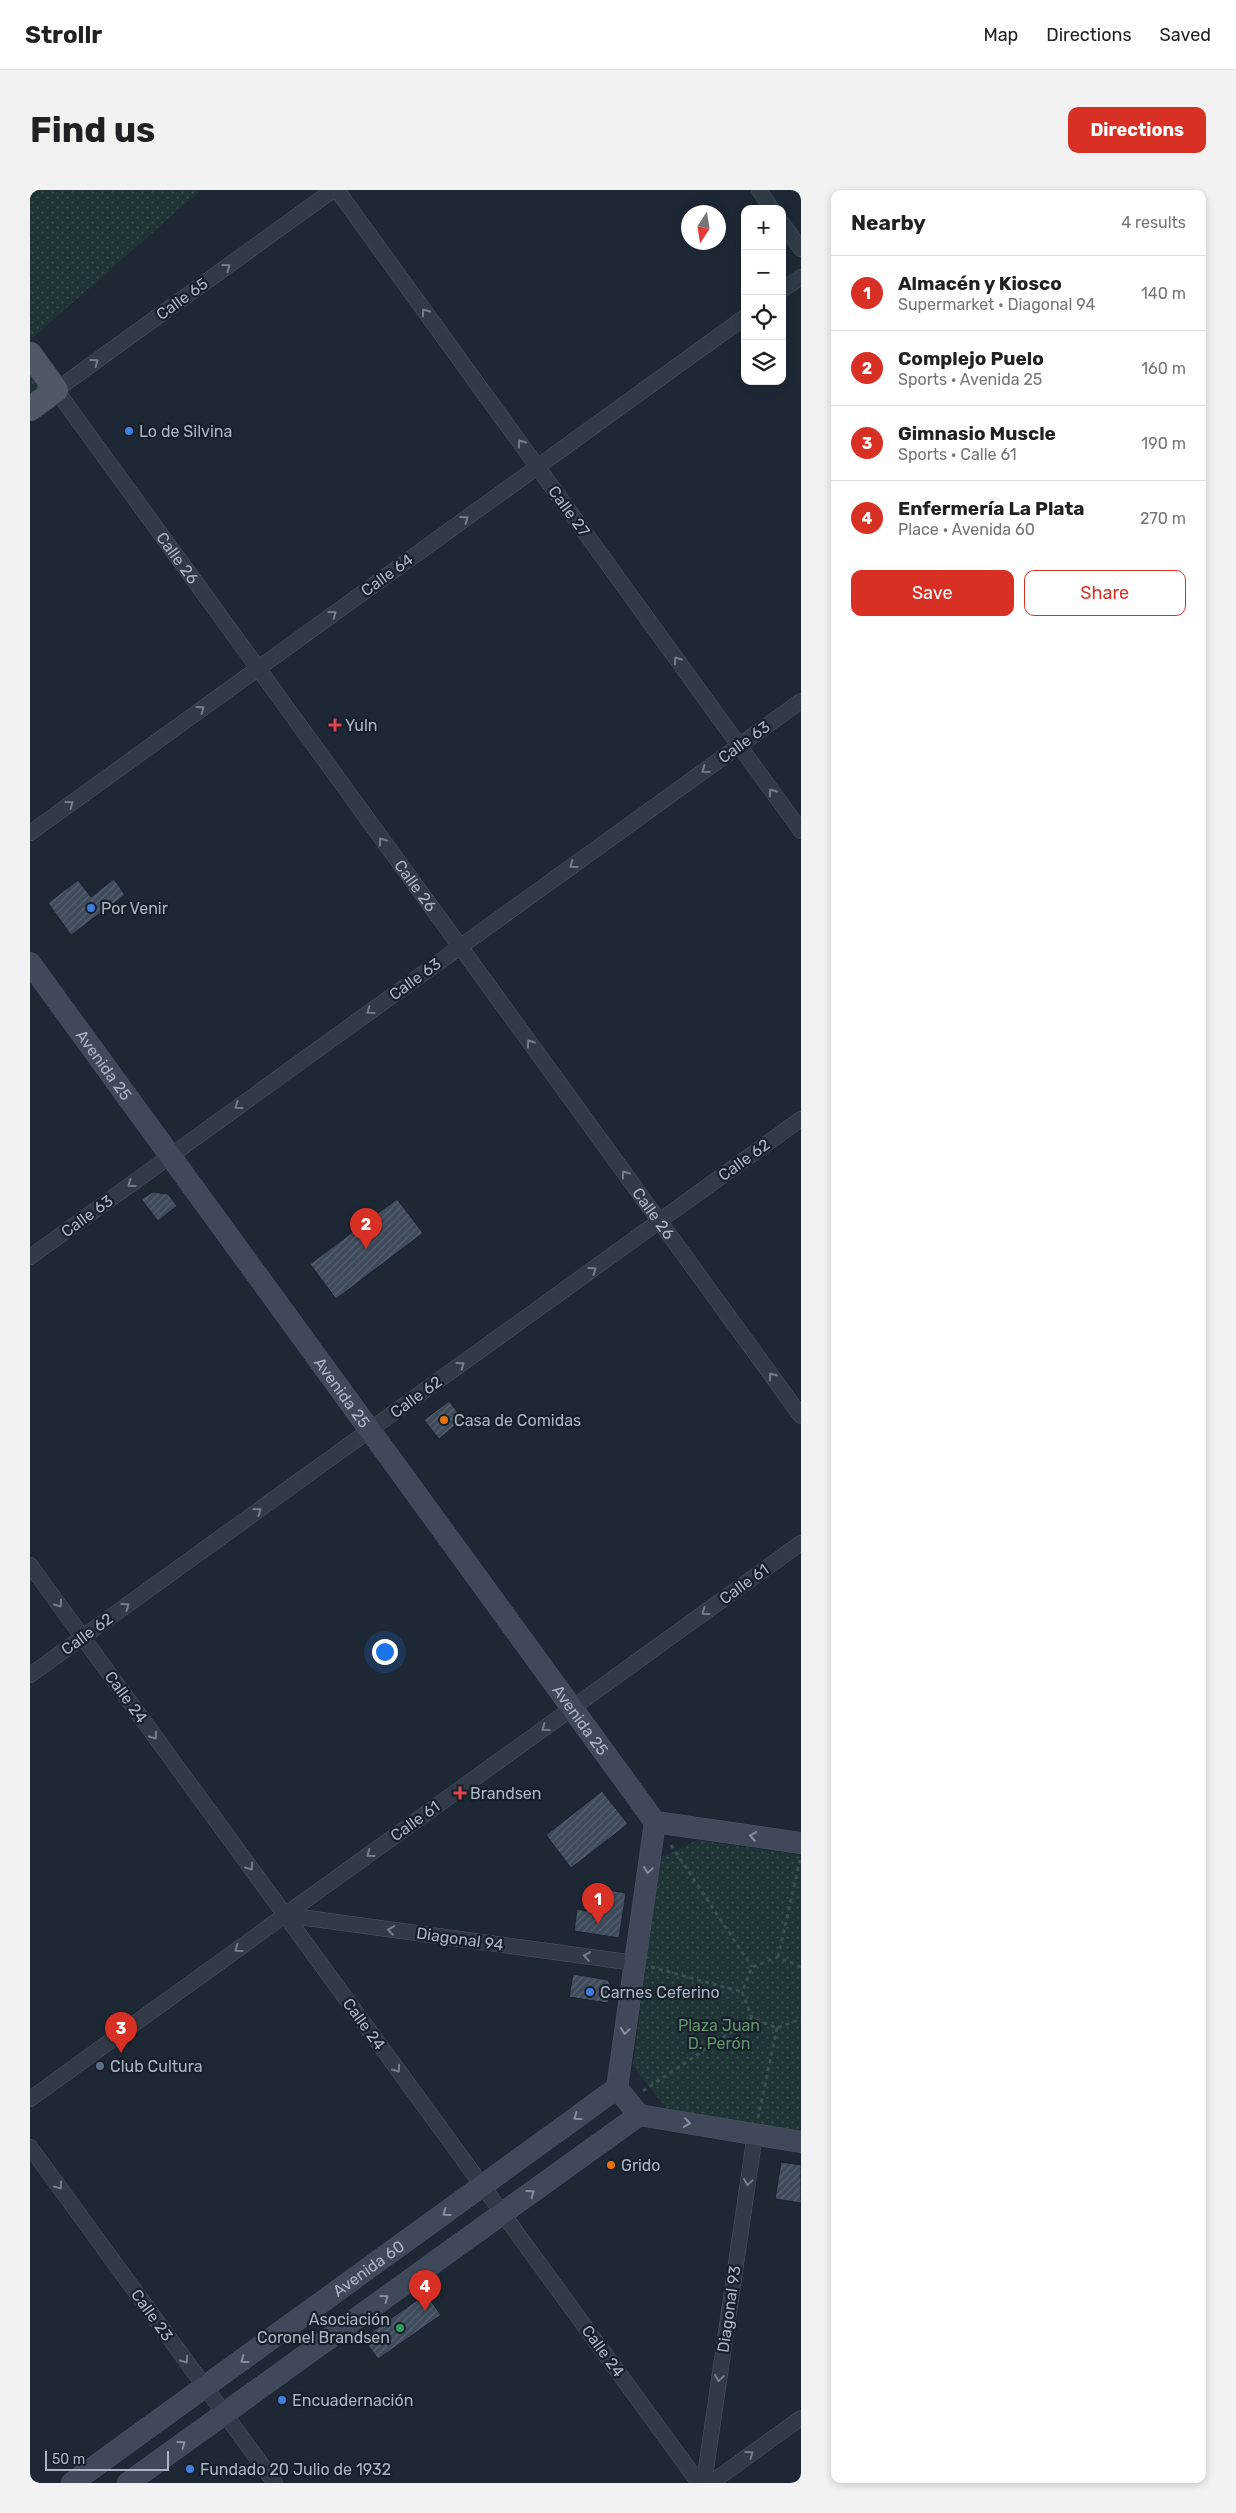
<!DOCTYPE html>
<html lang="en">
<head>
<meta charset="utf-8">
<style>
  :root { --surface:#fff; --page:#f2f2f2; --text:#202124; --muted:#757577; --line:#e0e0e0; --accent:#d93025 }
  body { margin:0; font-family:Rubik,sans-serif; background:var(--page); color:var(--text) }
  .controls { position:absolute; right:15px; top:15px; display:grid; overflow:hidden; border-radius:10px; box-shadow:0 2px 8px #0003 }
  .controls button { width:45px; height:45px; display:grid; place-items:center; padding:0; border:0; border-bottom:1px solid var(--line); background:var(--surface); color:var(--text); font:25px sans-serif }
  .compass { position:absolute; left:651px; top:15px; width:45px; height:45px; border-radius:50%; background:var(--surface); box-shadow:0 2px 8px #0003; rotate:192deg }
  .scale { position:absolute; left:15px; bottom:12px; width:124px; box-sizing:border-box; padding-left:5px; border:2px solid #aab5c3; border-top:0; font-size:14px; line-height:18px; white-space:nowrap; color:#aab5c3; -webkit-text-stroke:4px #171f2a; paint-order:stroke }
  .you { position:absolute; left:354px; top:1461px; width:18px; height:18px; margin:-12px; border:4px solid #fff; border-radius:50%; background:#1a73e8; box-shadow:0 0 0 8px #1a73e833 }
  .badge { display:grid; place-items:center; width:32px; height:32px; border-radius:50%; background:var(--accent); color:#fff; font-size:16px; font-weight:700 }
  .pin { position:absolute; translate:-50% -41px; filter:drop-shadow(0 1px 2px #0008) }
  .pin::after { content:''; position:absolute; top:26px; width:18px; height:15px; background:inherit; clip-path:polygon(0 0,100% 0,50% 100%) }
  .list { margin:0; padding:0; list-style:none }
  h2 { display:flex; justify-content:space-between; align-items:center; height:65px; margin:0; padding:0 20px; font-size:21px }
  h2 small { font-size:16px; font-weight:400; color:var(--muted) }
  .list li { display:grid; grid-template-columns:32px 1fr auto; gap:15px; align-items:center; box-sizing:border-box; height:75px; padding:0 20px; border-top:1px solid var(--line) }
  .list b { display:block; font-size:19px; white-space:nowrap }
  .list p { margin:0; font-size:16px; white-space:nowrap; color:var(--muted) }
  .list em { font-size:16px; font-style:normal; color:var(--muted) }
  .actions { display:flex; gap:10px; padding:15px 20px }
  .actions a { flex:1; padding:11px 0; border:1px solid var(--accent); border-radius:10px; text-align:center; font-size:18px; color:var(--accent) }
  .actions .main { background:var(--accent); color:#fff }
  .icon { flex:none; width:28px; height:28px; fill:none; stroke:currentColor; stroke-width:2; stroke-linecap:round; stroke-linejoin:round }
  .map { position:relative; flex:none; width:771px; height:2293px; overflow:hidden; border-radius:10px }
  header { display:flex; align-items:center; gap:30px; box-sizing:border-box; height:70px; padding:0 25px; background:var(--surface); border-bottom:1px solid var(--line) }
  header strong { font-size:24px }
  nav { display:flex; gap:28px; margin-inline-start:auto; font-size:18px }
  .intro { display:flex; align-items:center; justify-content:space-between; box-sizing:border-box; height:120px; padding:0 30px }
  h1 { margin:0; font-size:35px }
  .button { padding:12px 22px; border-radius:10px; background:var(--accent); color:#fff; font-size:18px; font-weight:700 }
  main { display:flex; gap:30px; padding:0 30px }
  aside { flex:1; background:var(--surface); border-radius:10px; box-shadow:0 2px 8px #0003 }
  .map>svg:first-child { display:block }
  .park { fill:url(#park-dots) }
  .building { fill:url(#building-hatch); stroke:#19212c }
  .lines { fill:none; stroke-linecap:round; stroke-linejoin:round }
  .street-casing { stroke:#4c5561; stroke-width:16 }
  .secondary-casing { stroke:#4c5561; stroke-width:22 }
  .primary-casing { stroke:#3a434f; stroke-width:25 }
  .path { stroke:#3a5051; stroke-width:3; stroke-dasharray:4 4; stroke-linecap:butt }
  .street { stroke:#313a46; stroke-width:15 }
  .secondary { stroke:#3f4959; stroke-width:21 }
  .primary { stroke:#4f5966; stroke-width:24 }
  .oneway { stroke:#747e8b }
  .oneway2 { stroke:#858f9e }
  .shop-dot { fill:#3f7fe0; stroke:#171f2a; stroke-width:2 }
  .health-dot { fill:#e0444e; stroke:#171f2a; stroke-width:2 }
  .food-dot { fill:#e8710a; stroke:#171f2a; stroke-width:2 }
  .service-dot { fill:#5c6f8a; stroke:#171f2a; stroke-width:2 }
  .leisure-dot { fill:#2e9e5b; stroke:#171f2a; stroke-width:2 }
  .labels { text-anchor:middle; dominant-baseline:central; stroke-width:4.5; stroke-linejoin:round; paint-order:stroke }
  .street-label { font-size:16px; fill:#aab5c3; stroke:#171f2a }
  .poi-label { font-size:16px; fill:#aab5c3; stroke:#171f2a; text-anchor:start }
  .park-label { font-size:16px; fill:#62946c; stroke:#171f2a }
</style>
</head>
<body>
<header>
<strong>Strollr</strong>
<nav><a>Map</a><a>Directions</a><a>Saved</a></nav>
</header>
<div class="intro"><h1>Find us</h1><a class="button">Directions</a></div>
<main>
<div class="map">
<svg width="771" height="2293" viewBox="0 0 771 2293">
  <defs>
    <pattern id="park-dots" width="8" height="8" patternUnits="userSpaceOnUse" patternTransform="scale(1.25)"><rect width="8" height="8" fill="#203436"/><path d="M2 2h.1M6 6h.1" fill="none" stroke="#3e4f51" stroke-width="1.8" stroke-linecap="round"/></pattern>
    <pattern id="building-hatch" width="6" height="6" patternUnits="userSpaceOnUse" patternTransform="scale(1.25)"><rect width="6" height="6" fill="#3e4b5b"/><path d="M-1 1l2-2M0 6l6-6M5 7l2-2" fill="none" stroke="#576371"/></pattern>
  </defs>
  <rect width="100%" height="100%" fill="#1e2835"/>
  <path class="park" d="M0 0H171L0 150Z
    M0 183 10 197 0 205Z
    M667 1650 771 1665V1943L636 1918 603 1876 629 1669Z"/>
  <path class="building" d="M84 689 95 705 41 745 18 713 48 690 61 707Z
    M123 1002 138 1004 147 1016 128 1031 111 1009Z
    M367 1009 393 1043 306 1109 280 1074Z
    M419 1211 433 1229 409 1249 394 1230Z
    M572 1601 598 1634 541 1678 516 1645Z
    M560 1697 596 1703 589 1748 544 1741 547 1719 557 1721Z
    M543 1784 578 1790 581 1796 578 1813 539 1807Z
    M751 1972 771 1975V2013L745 2009Z
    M396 2104 411 2125 348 2169 333 2148Z"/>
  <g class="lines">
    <defs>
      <g id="street">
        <path id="s1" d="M303 0 26 200 771 1226"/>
        <path d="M307 0 771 641"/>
        <path d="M729 0 742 19"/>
        <path d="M752 33 771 59"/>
        <path d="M752 100 771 87"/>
        <path d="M0 643 715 127"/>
        <path d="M0 1067 771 511"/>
        <path d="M0 1375 669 2293"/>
        <path d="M0 1485 771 929"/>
        <path d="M255 1725 605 1773"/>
        <path d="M0 1909 771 1353"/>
        <path d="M0 1957 245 2293"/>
        <path d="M674 2293 725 1944"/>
        <path d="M681 2293 771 2228"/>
      </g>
      <g id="secondary">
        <path id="s2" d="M0 773 625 1632"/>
        <path d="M625 1632 587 1898 609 1925 771 1952"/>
        <path d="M625 1632 771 1653"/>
        <path id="s3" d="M42 2293 587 1898"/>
        <path d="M98 2293 609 1925"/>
      </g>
      <path id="primary" d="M0 164 26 200 0 219"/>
    </defs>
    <use href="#street" class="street-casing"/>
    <use href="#secondary" class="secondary-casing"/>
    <use href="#primary" class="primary-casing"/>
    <path class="path" d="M641 1655 722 1777
      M748 1767 770 1670
      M621 1777 712 1802
      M771 1777 748 1767 722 1777 712 1802 722 1828 747 1838 771 1829
      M613 1901 722 1828
      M728 1928 747 1838"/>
    <use href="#street" class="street"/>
    <use href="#secondary" class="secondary"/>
    <use href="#primary" class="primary"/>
  </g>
  <defs><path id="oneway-chevron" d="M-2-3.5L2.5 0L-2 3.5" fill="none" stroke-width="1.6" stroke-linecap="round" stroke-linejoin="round" transform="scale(1.25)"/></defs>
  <g class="oneway">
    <use href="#oneway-chevron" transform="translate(197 77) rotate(-36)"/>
    <use href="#oneway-chevron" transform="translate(395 122) rotate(-126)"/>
    <use href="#oneway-chevron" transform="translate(65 172) rotate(-36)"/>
    <use href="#oneway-chevron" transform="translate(491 253) rotate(-126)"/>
    <use href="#oneway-chevron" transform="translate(435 329) rotate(-36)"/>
    <use href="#oneway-chevron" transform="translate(303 424) rotate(-36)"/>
    <use href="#oneway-chevron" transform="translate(647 470) rotate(-126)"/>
    <use href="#oneway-chevron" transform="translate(171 519) rotate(-36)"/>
    <use href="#oneway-chevron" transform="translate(675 580) rotate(144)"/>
    <use href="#oneway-chevron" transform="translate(742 602) rotate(-126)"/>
    <use href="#oneway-chevron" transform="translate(40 614) rotate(-36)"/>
    <use href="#oneway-chevron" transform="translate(352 651) rotate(-126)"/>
    <use href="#oneway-chevron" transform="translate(543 675) rotate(144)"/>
    <use href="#oneway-chevron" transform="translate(340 821) rotate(144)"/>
    <use href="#oneway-chevron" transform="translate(500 853) rotate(-126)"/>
    <use href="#oneway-chevron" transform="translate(208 916) rotate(144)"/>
    <use href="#oneway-chevron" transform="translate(595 984) rotate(-126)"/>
    <use href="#oneway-chevron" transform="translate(101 994) rotate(144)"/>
    <use href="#oneway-chevron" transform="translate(563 1080) rotate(-36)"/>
    <use href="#oneway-chevron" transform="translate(431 1175) rotate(-36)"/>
    <use href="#oneway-chevron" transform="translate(742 1186) rotate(-126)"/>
    <use href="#oneway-chevron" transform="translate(228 1321) rotate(-36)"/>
    <use href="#oneway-chevron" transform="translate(29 1414) rotate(54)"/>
    <use href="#oneway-chevron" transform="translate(96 1416) rotate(-36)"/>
    <use href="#oneway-chevron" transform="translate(675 1422) rotate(144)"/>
    <use href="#oneway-chevron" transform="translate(515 1538) rotate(144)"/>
    <use href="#oneway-chevron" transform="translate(124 1546) rotate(54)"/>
    <use href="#oneway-chevron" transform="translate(340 1664) rotate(144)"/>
    <use href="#oneway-chevron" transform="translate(220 1677) rotate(54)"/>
    <use href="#oneway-chevron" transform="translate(361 1740) rotate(-172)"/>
    <use href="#oneway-chevron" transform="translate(208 1759) rotate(144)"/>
    <use href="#oneway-chevron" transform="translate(557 1766) rotate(-172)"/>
    <use href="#oneway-chevron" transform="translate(367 1879) rotate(54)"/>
    <use href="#oneway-chevron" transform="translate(718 1992) rotate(98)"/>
    <use href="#oneway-chevron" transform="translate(29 1996) rotate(54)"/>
    <use href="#oneway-chevron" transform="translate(155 2170) rotate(54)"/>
    <use href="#oneway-chevron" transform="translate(689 2188) rotate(98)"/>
    <use href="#oneway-chevron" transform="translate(720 2264) rotate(-36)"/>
  </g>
  <g class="oneway2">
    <use href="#oneway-chevron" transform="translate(723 1646) rotate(-172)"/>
    <use href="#oneway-chevron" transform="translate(618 1680) rotate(98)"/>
    <use href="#oneway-chevron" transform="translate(595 1841) rotate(98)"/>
    <use href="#oneway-chevron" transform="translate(547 1927) rotate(144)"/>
    <use href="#oneway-chevron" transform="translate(657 1933) rotate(9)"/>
    <use href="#oneway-chevron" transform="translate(501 2003) rotate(-36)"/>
    <use href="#oneway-chevron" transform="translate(416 2023) rotate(144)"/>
    <use href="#oneway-chevron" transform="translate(355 2108) rotate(-36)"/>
    <use href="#oneway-chevron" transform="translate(214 2170) rotate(144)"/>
    <use href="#oneway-chevron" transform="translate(152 2254) rotate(-36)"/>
  </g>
  <g class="shop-dot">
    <circle cx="99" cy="241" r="5"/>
    <circle cx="61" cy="718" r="5"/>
    <circle cx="560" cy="1802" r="5"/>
    <circle cx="252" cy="2210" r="5"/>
    <circle cx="160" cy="2279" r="5"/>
  </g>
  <g class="health-dot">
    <path d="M302.5 527.5h5v5h5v5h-5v5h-5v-5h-5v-5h5z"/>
    <path d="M427.5 1595.5h5v5h5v5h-5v5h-5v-5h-5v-5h5z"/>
  </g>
  <g class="food-dot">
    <circle cx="414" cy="1230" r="5"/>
    <circle cx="581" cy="1975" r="5"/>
  </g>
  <circle class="service-dot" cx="70" cy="1876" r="5"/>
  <circle class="leisure-dot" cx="370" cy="2138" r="5"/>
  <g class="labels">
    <g class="street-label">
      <text transform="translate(152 109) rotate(-36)">Calle 65</text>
      <text transform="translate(539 321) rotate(54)">Calle 27</text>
      <text stroke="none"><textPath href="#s1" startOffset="549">Calle 26</textPath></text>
      <text transform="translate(357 385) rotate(-36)">Calle 64</text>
      <text transform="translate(714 552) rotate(-36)">Calle 63</text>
      <text stroke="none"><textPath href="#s1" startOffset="954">Calle 26</textPath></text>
      <text transform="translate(385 789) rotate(-36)">Calle 63</text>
      <text stroke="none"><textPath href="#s2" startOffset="126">Avenida 25</textPath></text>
      <text transform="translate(714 970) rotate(-36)">Calle 62</text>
      <text stroke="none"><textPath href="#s1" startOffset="1359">Calle 26</textPath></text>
      <text transform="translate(57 1026) rotate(-36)">Calle 63</text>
      <text stroke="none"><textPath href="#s2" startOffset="531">Avenida 25</textPath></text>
      <text transform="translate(386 1207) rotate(-36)">Calle 62</text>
      <text transform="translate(714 1394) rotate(-36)">Calle 61</text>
      <text transform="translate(57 1444) rotate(-36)">Calle 62</text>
      <text transform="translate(96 1507) rotate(54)">Calle 24</text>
      <text stroke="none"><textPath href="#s2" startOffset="936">Avenida 25</textPath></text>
      <text transform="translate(385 1631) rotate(-36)">Calle 61</text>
      <text transform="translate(430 1749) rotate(8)">Diagonal 94</text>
      <text transform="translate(334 1834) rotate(54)">Calle 24</text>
      <text stroke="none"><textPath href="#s3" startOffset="366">Avenida 60</textPath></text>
      <text transform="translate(699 2119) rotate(-82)">Diagonal 93</text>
      <text transform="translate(122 2125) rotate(54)">Calle 23</text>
      <text transform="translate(573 2161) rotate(54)">Calle 24</text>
    </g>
    <g class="poi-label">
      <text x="109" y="241">Lo de Silvina</text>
      <text x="315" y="535">Yuln</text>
      <text x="71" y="718">Por Venir</text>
      <text x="424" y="1230">Casa de Comidas</text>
      <text x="440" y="1603">Brandsen</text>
      <text x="570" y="1802">Carnes Ceferino</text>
      <text x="80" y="1876">Club Cultura</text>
      <text x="591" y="1975">Grido</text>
      <text x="360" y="2129" text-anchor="end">Asociación<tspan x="360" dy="18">Coronel Brandsen</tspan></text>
      <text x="262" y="2210">Encuadernación</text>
      <text x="170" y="2279">Fundado 20 Julio de 1932</text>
    </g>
    <g class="park-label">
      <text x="689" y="1835">Plaza Juan<tspan x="689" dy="18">D. Perón</tspan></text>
    </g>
  </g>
</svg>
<div class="controls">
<button>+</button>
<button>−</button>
<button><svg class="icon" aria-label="locate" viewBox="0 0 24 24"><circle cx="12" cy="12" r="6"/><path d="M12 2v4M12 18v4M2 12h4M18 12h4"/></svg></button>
<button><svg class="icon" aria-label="layers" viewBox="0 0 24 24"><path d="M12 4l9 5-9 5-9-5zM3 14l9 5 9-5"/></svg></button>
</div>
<svg class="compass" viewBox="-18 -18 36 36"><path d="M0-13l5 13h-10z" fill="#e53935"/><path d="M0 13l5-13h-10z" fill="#757577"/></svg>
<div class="scale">50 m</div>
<div class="you"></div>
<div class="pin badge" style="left:568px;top:1734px">1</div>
<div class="pin badge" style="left:336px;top:1059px">2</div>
<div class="pin badge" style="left:91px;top:1863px">3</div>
<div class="pin badge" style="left:395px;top:2121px">4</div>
</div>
<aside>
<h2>Nearby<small>4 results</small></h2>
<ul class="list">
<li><span class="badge">1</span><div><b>Almacén y Kiosco</b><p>Supermarket · Diagonal 94</p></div><em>140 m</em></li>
<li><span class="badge">2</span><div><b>Complejo Puelo</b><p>Sports · Avenida 25</p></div><em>160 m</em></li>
<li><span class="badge">3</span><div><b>Gimnasio Muscle</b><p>Sports · Calle 61</p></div><em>190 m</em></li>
<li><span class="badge">4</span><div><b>Enfermería La Plata</b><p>Place · Avenida 60</p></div><em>270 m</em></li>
</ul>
<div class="actions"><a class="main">Save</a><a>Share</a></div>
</aside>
</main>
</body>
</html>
